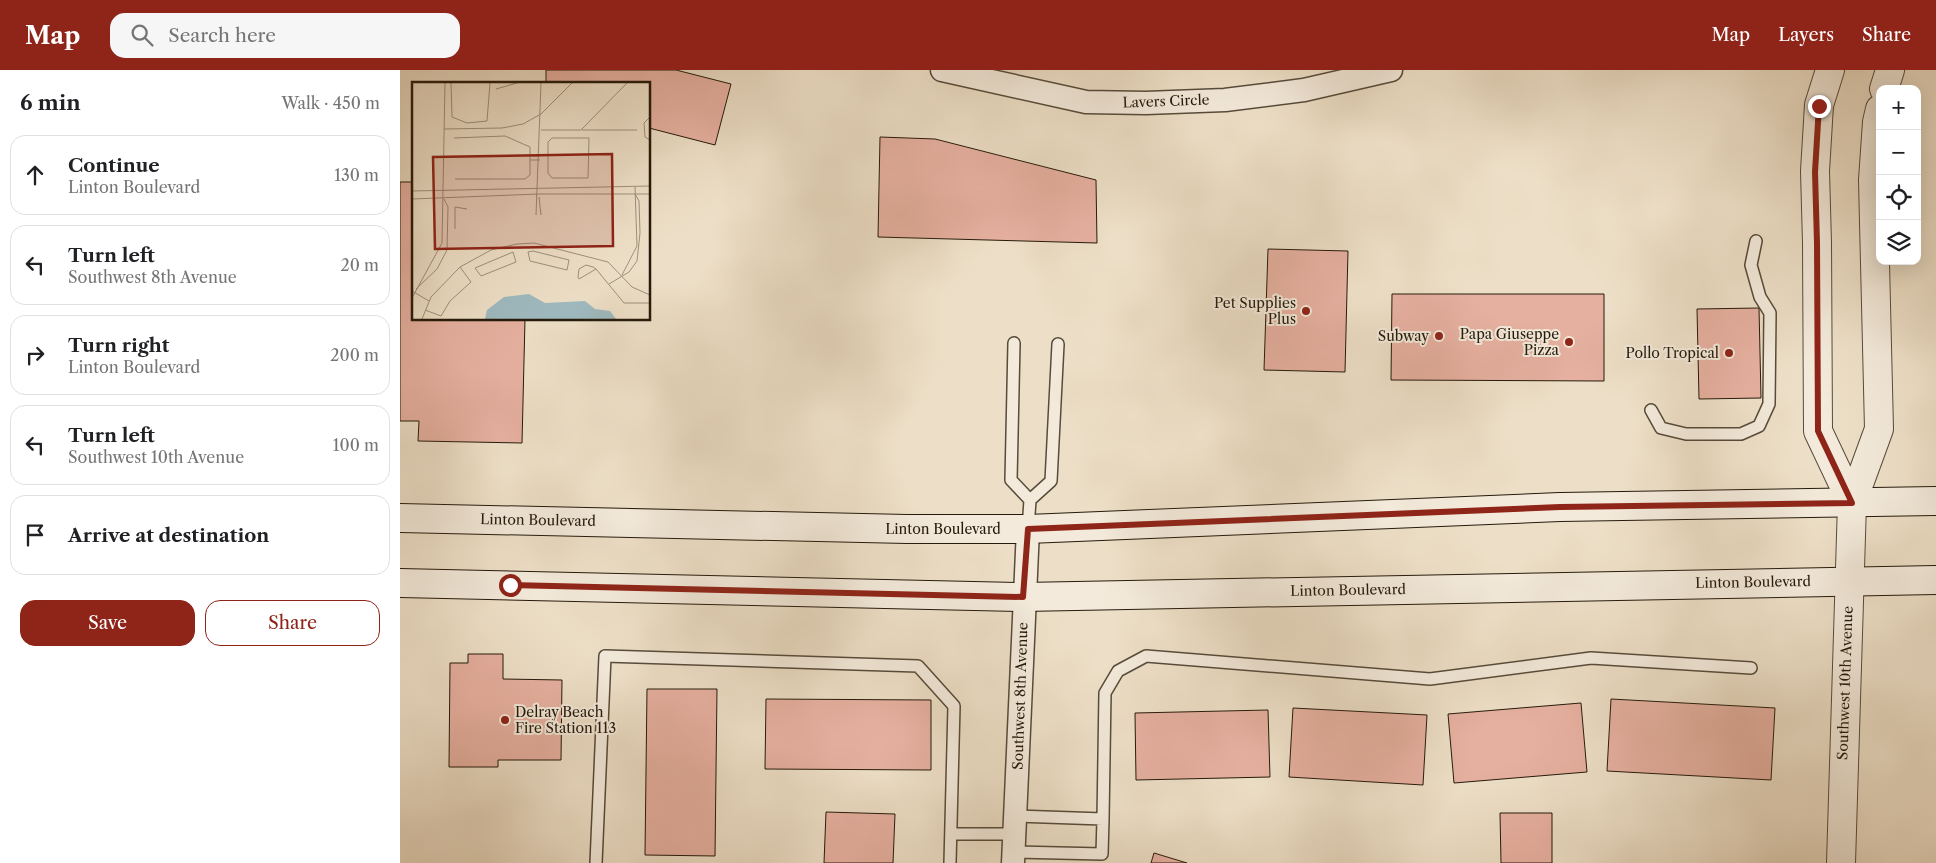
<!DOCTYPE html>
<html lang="en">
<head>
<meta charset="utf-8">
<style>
  :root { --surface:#fff; --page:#f6f6f6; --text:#202124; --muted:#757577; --line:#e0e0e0; --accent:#8f2418 }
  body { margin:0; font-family:"Libre Caslon Text",serif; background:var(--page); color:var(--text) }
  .controls { position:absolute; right:15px; top:15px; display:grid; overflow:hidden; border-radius:10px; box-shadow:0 5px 20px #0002 }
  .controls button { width:45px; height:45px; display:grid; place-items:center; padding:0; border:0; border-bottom:1px solid var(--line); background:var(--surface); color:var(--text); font:25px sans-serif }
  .stop { position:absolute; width:15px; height:15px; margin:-11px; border:4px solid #8f2418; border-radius:50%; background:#fff }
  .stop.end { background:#8f2418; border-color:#fff; box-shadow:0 1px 5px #0008 }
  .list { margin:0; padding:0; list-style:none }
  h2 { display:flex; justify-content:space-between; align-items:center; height:65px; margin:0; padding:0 20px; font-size:21px }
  h2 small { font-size:16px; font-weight:400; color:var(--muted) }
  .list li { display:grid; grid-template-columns:32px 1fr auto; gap:15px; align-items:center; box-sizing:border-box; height:80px; margin:0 10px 10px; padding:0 10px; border:1px solid var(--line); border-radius:15px }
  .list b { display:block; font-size:19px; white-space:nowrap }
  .list p { margin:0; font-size:16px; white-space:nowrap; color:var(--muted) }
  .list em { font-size:16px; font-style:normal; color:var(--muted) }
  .actions { display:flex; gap:10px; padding:15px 20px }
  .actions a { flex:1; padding:11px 0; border:1px solid var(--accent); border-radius:15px; text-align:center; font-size:18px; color:var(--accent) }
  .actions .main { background:var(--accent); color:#fff }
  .icon { flex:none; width:28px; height:28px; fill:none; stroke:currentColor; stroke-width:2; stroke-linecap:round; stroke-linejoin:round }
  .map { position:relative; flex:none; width:1536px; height:793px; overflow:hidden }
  header { display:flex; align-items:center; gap:30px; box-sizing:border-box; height:70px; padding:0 25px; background:var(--accent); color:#fff }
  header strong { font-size:24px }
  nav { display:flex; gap:28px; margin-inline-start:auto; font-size:18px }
  .search { width:350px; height:45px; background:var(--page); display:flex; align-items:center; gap:12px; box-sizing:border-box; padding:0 18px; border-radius:15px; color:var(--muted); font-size:19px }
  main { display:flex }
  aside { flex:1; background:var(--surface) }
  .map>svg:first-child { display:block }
  .building { fill:#e6b0a0; stroke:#251a0b }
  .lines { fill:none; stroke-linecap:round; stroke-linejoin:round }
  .service-casing { stroke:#574b3a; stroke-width:14 }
  .minor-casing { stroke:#574b3a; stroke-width:25 }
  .tertiary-casing { stroke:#574b3a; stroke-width:30 }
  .secondary-casing { stroke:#251a0b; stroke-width:30 }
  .service { stroke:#f3eadb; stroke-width:11 }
  .minor { stroke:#f3eadb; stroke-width:22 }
  .tertiary { stroke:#f3eadb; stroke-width:28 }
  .secondary { stroke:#f3eadb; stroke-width:28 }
  .route { stroke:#8f2418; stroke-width:6 }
  .poi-dot { fill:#8f2418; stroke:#f3eadb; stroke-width:2 }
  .labels { text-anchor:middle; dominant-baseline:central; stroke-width:4; stroke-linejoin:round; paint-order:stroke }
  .street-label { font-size:14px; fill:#251a0b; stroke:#f3eadb }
  .poi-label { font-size:14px; fill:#251a0b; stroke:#f3eadb; text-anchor:end }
  .inset-road { fill:none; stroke:#9d907c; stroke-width:1 }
  .view { fill:#8f2418; fill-opacity:0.15; stroke:#8f2418; stroke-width:2.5 }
  .inset-edge { fill:none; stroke:#251a0b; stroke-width:2.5 }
</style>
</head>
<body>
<header>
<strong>Map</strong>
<div class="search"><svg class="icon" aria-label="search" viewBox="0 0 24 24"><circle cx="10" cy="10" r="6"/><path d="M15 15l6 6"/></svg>Search here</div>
<nav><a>Map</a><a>Layers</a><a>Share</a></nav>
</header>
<main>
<aside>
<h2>6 min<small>Walk · 450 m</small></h2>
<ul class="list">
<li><svg class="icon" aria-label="ahead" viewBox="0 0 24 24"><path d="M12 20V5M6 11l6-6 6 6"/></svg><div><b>Continue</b><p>Linton Boulevard</p></div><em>130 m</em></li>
<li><svg class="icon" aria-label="left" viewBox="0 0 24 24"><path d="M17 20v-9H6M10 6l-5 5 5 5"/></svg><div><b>Turn left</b><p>Southwest 8th Avenue</p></div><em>20 m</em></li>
<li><svg class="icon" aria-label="right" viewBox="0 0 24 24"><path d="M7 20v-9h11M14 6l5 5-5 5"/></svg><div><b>Turn right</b><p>Linton Boulevard</p></div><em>200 m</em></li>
<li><svg class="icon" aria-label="left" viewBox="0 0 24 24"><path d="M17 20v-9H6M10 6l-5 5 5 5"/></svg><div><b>Turn left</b><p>Southwest 10th Avenue</p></div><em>100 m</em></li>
<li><svg class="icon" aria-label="arrive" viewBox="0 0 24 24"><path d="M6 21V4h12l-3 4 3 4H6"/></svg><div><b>Arrive at destination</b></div></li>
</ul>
<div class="actions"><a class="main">Save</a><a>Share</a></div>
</aside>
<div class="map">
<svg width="1536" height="793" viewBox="0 0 1536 793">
  <rect width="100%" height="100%" fill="#eddfc7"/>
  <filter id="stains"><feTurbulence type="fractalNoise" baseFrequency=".004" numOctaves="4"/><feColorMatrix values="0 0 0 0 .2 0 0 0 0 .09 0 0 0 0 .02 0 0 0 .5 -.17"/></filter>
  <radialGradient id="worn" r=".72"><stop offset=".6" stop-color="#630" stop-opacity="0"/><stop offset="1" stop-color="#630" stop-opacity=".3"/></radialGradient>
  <path class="building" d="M146 0H276L331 14 315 75 249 58V14H146Z
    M480 67 535 69 696 110 697 173 478 167Z
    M0 112H14V249H125L122 373 18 371 19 351H0Z
    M868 179 948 181 945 302 864 300Z
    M992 224H1204V311L991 310Z
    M1359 238 1361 328 1299 329 1297 239Z
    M68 584H103V609L162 610 161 690H98V697H49L50 593H68Z
    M247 619H317L315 786 245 785Z
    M366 629 531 630V700L365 699Z
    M1211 629 1375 638 1371 710 1207 701Z
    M1181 633 1187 702 1054 713 1048 644Z
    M893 638 1027 645 1023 715 889 707Z
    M868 640 870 707 736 710 735 643Z
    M426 742 495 744 493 793H424Z
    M1100 743H1152V793H1101Z
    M754 783 787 793H751Z"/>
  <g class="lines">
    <defs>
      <path id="service" d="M614 273 611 410 630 430
        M1251 340 1261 358 1286 364H1341L1359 356 1369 334 1370 243 1360 227 1351 195 1356 171
        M628 459 630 430 651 411 658 274
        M703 749 705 623 718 601 746 586 1030 609 1191 588 1351 598
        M552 764H614
        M614 782 702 784 703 749 616 746
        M196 793 205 586 518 596 554 636 550 793"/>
      <path id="minor" d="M542 0 686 32 746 33 825 30 904 20 991 0
        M613 793 628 459"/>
      <path id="tertiary" d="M1430 0 1419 35 1415 101 1417 173 1418 361 1452 433
        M1484 19 1490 0
        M1441 793 1452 433 1479 359 1473 110 1477 52 1480 39"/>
      <path id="secondary" d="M0 448 507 459H628L1160 437 1536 431
        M0 513 623 527 1536 510"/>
    </defs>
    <use href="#service" class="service-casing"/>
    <use href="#minor" class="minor-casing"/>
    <use href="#tertiary" class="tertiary-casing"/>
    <use href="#secondary" class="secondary-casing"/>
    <use href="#service" class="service"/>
    <use href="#minor" class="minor"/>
    <use href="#tertiary" class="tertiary"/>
    <use href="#secondary" class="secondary"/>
  </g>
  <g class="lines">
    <path class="route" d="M110 515 623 527 628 459 1160 437 1452 433 1418 361 1417 173 1415 102 1419 36"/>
  </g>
  <g class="poi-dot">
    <circle cx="906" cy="241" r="5"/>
    <circle cx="1039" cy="266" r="5"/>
    <circle cx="1169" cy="272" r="5"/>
    <circle cx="1329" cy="283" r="5"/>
    <circle cx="105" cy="650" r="5"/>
  </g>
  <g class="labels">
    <g class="street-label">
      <text transform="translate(766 31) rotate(-2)">Lavers Circle</text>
      <text transform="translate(138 450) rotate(1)">Linton Boulevard</text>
      <text x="543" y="459">Linton Boulevard</text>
      <text transform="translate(1353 512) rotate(-1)">Linton Boulevard</text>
      <text transform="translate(948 520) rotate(-1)">Linton Boulevard</text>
      <text transform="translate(1445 613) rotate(-88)">Southwest 10th Avenue</text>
      <text transform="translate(620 626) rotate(-88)">Southwest 8th Avenue</text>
    </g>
    <g class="poi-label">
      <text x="896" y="233">Pet Supplies<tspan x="896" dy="16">Plus</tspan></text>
      <text x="1159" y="264">Papa Giuseppe<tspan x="1159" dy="16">Pizza</tspan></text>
      <text x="1029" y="266">Subway</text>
      <text x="1319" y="283">Pollo Tropical</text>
      <text x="115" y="642" text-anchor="start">Delray Beach<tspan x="115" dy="16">Fire Station 113</tspan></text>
    </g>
  </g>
  <g transform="translate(12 12)">
    <rect width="238" height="238" fill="#eddfc7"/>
    <path d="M117 212 133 221 173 219 183 227 198 229 204 237H73L75 228 92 215Z" fill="#9ebac0"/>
    <path class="inset-road" d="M39 1 40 35 55 41 75 39 78 1M84 7 105 1M238 35 232 41 233 55 238 58M32 47 90 46 111 42 129 32 160 1M129 48H169L215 1M170 48H225M42 56 93 54 118 65V74M140 56H177L176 96H140L136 91V60ZM128 78H118V74H128M43 97H113L118 93V78M0 109 238 104M127 115 129 133M0 117 127 112H238M124 133 129 1M43 147V125L55 127M121 169 157 178 155 188 118 179 116 170ZM101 170 104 180 69 194 63 186ZM184 187 167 197 166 195 167 187 174 183 181 185 184 187 212 221H238M210 193 225 164 223 105M197 202 217 190 225 179 228 151 227 119 223 112M4 207 25 187 35 168 36 125 32 117M0 209 17 219M0 216 30 161 33 1M13 228 29 234 38 219 59 200 48 185M10 237 19 215 48 185 79 168 105 162 122 161 196 180 220 205 238 213"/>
    <path class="view" d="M200 72 201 164 23 167 21 75Z"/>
    <rect width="238" height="238" class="inset-edge"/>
  </g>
  <rect width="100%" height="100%" filter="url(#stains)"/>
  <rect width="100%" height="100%" fill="url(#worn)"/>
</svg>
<div class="controls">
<button>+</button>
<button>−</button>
<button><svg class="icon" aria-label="locate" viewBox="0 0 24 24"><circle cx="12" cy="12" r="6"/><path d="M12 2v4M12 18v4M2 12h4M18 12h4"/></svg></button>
<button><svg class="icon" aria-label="layers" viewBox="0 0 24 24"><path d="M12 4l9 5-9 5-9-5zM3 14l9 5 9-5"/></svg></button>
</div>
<div class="stop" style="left:110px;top:515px"></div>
<div class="stop end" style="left:1419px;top:36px"></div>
</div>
</main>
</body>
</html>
